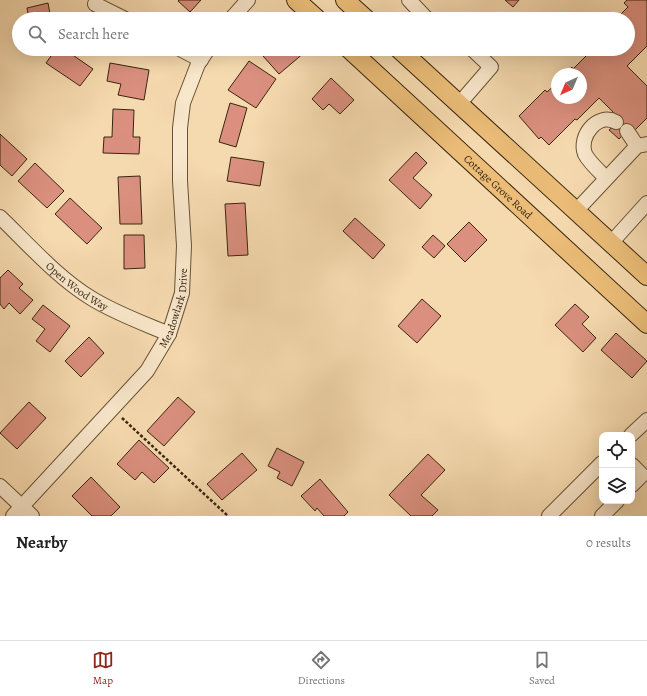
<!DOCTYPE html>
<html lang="en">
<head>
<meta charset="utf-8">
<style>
  :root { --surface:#fff; --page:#f2f2f2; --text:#222; --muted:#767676; --line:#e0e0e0; --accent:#8f2418 }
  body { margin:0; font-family:Alegreya,serif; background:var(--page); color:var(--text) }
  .controls { position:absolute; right:12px; bottom:12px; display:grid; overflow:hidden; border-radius:8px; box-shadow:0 4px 16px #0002 }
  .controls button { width:36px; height:36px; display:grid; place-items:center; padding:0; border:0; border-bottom:1px solid var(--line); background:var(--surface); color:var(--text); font:20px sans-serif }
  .compass { position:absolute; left:551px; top:68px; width:36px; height:36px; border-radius:50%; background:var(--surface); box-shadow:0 4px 16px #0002; rotate:224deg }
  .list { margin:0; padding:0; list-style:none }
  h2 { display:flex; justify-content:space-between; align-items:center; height:52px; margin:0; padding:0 16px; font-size:17px }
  h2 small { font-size:13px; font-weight:400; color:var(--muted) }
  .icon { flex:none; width:22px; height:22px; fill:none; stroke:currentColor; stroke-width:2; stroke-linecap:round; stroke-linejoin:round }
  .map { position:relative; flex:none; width:647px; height:516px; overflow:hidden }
  .search { position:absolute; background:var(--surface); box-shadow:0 4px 16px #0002; left:12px; right:12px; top:12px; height:44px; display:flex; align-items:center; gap:10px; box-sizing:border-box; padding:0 14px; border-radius:22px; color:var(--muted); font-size:15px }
  .sheet { height:124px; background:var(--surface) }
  nav { display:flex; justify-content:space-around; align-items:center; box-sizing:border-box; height:56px; border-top:1px solid var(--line); background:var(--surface); font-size:11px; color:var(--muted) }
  nav a { display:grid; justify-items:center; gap:2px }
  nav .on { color:var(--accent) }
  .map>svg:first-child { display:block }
  .building { fill:#db907f; stroke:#382610 }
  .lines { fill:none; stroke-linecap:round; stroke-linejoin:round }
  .minor-casing { stroke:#685338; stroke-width:16 }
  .major-casing { stroke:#382610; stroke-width:20 }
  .path { stroke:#382610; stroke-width:2.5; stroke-dasharray:3 2; stroke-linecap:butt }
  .minor { stroke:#f9e7cb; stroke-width:14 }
  .major { stroke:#ebbd78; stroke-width:18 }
  .labels { text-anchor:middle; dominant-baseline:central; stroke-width:3.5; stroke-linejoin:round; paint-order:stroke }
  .street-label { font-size:11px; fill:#382610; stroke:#f9e7cb }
</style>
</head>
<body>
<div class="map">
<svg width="647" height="516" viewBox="0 0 647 516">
  <rect width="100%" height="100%" fill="#f6daaf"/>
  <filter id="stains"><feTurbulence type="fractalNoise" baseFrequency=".005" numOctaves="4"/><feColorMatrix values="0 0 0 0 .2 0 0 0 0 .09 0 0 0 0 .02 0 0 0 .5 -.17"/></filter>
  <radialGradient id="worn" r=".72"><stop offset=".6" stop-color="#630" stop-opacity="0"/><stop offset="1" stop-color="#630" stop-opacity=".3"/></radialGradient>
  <path class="building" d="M179 0H201L190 12 178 1Z
    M505 0H519L513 7Z
    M627 0H647V46L627 66 647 86V118L634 131 630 127 619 139 609 130 620 119 599 98 577 120 575 119 549 145 541 137 539 139 519 116 545 90 547 92 557 83V98H581V74H565L572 67 573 69 593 49H628V19H616L628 7 624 3Z
    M48 3 51 19H29L27 8Z
    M56 49H64L93 69 80 86 46 63Z
    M271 49H302L305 52 279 74 263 56Z
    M249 61 276 79 256 108 228 90Z
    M110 63 149 70 144 100 118 95 121 84 107 81Z
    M331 78 354 100 340 114 329 104 323 110 312 99Z
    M230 103 247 108 236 147 219 142Z
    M113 109 134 110 133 137H140L139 154 103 153 104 137H112Z
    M0 134 27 159 12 176 0 165Z
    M416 152 427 163 413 178 432 195 420 209 389 180Z
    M231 157 264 162 260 186 227 181Z
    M35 163 64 191 47 208 18 181Z
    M140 176 142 224H120L118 177Z
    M70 198 102 228 87 244 55 214Z
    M245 203 248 255 228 256 225 204Z
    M355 218 385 245 373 259 343 231Z
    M469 222 487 240 465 262 447 244Z
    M124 235H144L145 268 124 269Z
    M433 235 445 246 434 258 422 247Z
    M8 270 23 284 19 288 33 300 20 314 9 303 4 309 0 304V278Z
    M422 299 441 316 417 343 398 326Z
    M575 304 589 317 582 324 596 338 583 352 555 325Z
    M43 305 70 326 50 352 36 341 45 329 32 319Z
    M616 333 647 361 632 378 601 350Z
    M89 337 104 353 81 377 65 361Z
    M178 397 195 412 164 446 147 431Z
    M29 402 46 418 17 449 0 433Z
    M139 440 169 468 154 483 142 472 135 480 117 464Z
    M277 448 304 462 292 486 277 478 280 472 268 466Z
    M242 453 257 470 222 500 207 484Z
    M428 454 445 470 421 495 438 510 432 516H411L389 495Z
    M91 477 120 507 111 516H92L72 496Z
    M320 479 348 512 344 516H324L317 508 315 511 301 496Z"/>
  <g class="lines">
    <defs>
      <g id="minor">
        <path d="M409 0 427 19"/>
        <path d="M95 4 125 19"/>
        <path d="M231 19 248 0"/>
        <path d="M180 49 201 60"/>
        <path d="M459 104 491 67 472 49"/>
        <path d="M627 131 637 146"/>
        <path d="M606 178C599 171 589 162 585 154 578 136 598 112 616 122"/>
        <path d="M576 211 637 146 647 144"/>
        <path id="s1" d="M0 217C29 245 57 277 91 298 115 313 143 323 169 334"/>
        <path d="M611 243 647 203"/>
        <path d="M631 435 647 420"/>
        <path d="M632 465 642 475 632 485"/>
        <path d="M0 486 32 516"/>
        <path id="s2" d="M13 516 147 371 169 334 182 293 184 246 180 181V128L183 103 198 64 208 49"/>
        <path d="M549 516 602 463"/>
        <path d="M602 516 617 501"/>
      </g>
      <g id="major">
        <path d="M296 0 317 19"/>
        <path d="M345 0 366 19"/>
        <path id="s3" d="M349 49 647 324"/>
        <path d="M399 49 647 276"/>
      </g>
    </defs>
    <use href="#minor" class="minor-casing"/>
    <use href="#major" class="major-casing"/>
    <path class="path" d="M122 418 228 516"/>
    <use href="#minor" class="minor"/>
    <use href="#major" class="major"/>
  </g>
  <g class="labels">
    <g class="street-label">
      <text stroke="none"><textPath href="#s3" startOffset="203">Cottage Grove Road</textPath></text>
      <text stroke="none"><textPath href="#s1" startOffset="104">Open Wood Way</textPath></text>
      <text stroke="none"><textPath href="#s2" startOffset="267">Meadowlark Drive</textPath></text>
    </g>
  </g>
  <rect width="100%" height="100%" filter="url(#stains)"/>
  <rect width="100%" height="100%" fill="url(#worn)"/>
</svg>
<div class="controls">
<button><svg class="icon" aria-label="locate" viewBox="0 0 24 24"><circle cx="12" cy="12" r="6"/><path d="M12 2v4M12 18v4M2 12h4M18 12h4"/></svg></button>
<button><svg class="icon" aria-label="layers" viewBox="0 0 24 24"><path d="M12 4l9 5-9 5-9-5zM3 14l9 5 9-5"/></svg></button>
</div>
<svg class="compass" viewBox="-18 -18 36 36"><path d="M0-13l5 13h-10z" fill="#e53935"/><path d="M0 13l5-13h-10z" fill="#767676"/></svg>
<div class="search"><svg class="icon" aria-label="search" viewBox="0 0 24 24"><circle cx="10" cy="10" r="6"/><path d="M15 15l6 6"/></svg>Search here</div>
</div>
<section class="sheet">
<h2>Nearby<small>0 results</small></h2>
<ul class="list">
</ul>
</section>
<nav>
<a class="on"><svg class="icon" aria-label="map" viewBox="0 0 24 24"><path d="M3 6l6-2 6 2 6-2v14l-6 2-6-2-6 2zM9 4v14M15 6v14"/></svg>Map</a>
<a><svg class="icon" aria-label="directions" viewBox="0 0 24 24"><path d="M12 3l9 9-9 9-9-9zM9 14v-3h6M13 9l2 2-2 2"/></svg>Directions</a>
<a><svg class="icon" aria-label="saved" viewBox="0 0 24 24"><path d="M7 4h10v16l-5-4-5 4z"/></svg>Saved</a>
</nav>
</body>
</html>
